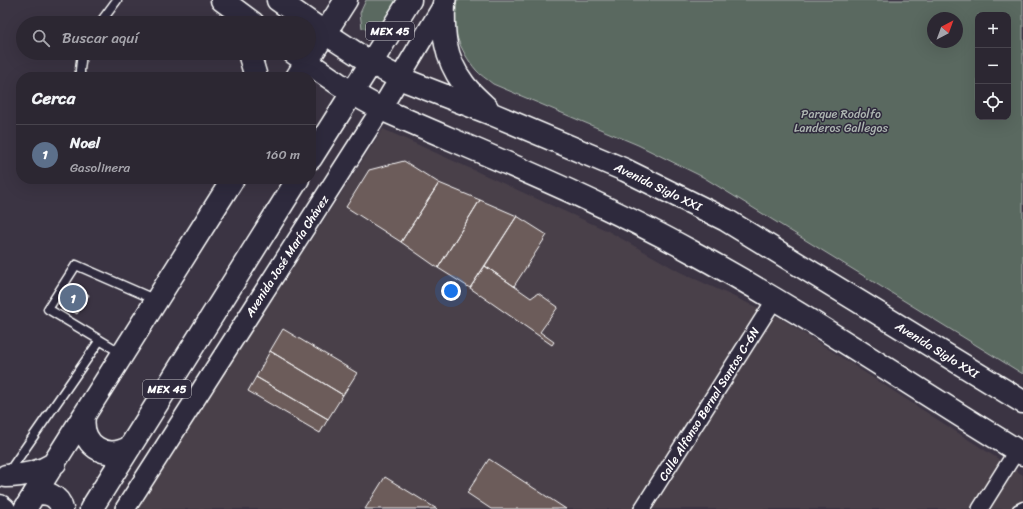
<!DOCTYPE html>
<html lang="es">
<head>
<meta charset="utf-8">
<style>
  :root { --surface:#2c2732; --page:#342f3a; --text:#f1f3f6; --muted:#a6a5ac; --line:#48444d; --accent:#8abfa5 }
  body { margin:0; font-family:Sriracha,sans-serif; background:var(--page); color:var(--text) }
  .controls { position:absolute; right:12px; top:12px; display:grid; overflow:hidden; border-radius:8px; box-shadow:0 4px 16px #0002 }
  .controls button { width:36px; height:36px; display:grid; place-items:center; padding:0; border:0; border-bottom:1px solid var(--line); background:var(--surface); color:var(--text); font:20px sans-serif }
  .compass { position:absolute; left:927px; top:12px; width:36px; height:36px; border-radius:50%; background:var(--surface); box-shadow:0 4px 16px #0002; rotate:41deg }
  .you { position:absolute; left:451px; top:291px; width:14px; height:14px; margin:-10px; border:3px solid #fff; border-radius:50%; background:#1a73e8; box-shadow:0 0 0 6px #1a73e833 }
  .badge { display:grid; place-items:center; width:26px; height:26px; border-radius:50%; background:var(--accent); color:#fff; font-size:13px; font-weight:700 }
  .pin { position:absolute; translate:-50% -50%; border:2px solid #fff; box-shadow:0 1px 4px #0006 }
  .list { margin:0; padding:0; list-style:none }
  h2 { display:flex; justify-content:space-between; align-items:center; height:52px; margin:0; padding:0 16px; font-size:17px }
  h2 small { font-size:13px; font-weight:400; color:var(--muted) }
  .list li { display:grid; grid-template-columns:26px 1fr auto; gap:12px; align-items:center; box-sizing:border-box; height:60px; padding:0 16px; border-top:1px solid var(--line) }
  .list b { display:block; font-size:15px; white-space:nowrap }
  .list p { margin:0; font-size:13px; white-space:nowrap; color:var(--muted) }
  .list em { font-size:13px; font-style:normal; color:var(--muted) }
  .icon { flex:none; width:22px; height:22px; fill:none; stroke:currentColor; stroke-width:2; stroke-linecap:round; stroke-linejoin:round }
  .map { position:relative; flex:none; width:1023px; height:509px; overflow:hidden }
  .search { position:absolute; background:var(--surface); box-shadow:0 4px 16px #0002; left:16px; top:16px; width:300px; height:44px; display:flex; align-items:center; gap:10px; box-sizing:border-box; padding:0 14px; border-radius:22px; color:var(--muted); font-size:15px }
  .panel { position:absolute; background:var(--surface); box-shadow:0 4px 16px #0002; left:16px; top:72px; width:300px; height:112px; border-radius:16px }
  .map>svg:first-child { display:block }
  .built { fill:#4a404a }
  .green { fill:#5a6960; stroke:#acb4b0; fill-rule:evenodd }
  .building { fill:#6c5b5a; stroke:#fff }
  .lines { fill:none; stroke-linecap:round; stroke-linejoin:round }
  .service-casing { stroke:#fff; stroke-width:11 }
  .minor-casing { stroke:#fff; stroke-width:18 }
  .tertiary-casing { stroke:#fff; stroke-width:22 }
  .primary-casing { stroke:#fff; stroke-width:25 }
  .trunk-casing { stroke:#fff; stroke-width:25 }
  .service { stroke:#2f2a3d; stroke-width:8 }
  .minor { stroke:#2f2a3d; stroke-width:15 }
  .tertiary { stroke:#2f2a3d; stroke-width:19 }
  .primary { stroke:#2f2a3d; stroke-width:22 }
  .trunk { stroke:#2f2a3d; stroke-width:22 }
  .labels { text-anchor:middle; dominant-baseline:central; stroke-width:3; stroke-linejoin:round; paint-order:stroke }
  .shield { fill:#2f2a3d; stroke:#c1bfc5; stroke-width:1 }
  .shield-label { font-size:11px; font-weight:bold; fill:#fff }
  .park-label { font-size:12px; fill:#acb4b0; stroke:#2f2a3d }
  .street-label { font-size:12px; fill:#fff; stroke:#2f2a3d }
</style>
</head>
<body>
<div class="map">
<svg width="1023" height="509" viewBox="0 0 1023 509">
  <rect width="100%" height="100%" fill="#3b3443"/>
  <filter id="ink" filterUnits="userSpaceOnUse"><feTurbulence type="fractalNoise" baseFrequency=".025" numOctaves="2"/><feDisplacementMap in="SourceGraphic" scale="8" xChannelSelector="R" yChannelSelector="G"/><feConvolveMatrix kernelMatrix="1 2 1 2 8 2 1 2 1" color-interpolation-filters="sRGB"/></filter>
  <g filter="url(#ink)">
    <path class="built" d="M383 129 608 231 680 272 782 319 1023 475V509H136Z"/>
    <path class="green" d="M366 0H400L386 22 374 31 362 28 360 13Z
      M457 0H1023V374L703 177 638 145 493 84C487 79 480 75 476 70 461 52 447 23 457 0ZM978 15H1008V117H978ZM933 18H957V42H933Z"/>
    <path class="building" d="M404 161 439 183 401 242 346 207 369 170Z
      M439 183 480 200 438 268 401 242Z
      M480 200 517 216 470 288 438 268Z
      M517 216 547 235 514 286 485 266Z
      M485 266 531 298 538 293 558 307 540 332 554 342 552 345 470 288Z
      M69 283 89 295 77 314 57 302Z
      M283 329 357 373 343 395 270 351Z
      M270 351 343 395 328 419 256 377Z
      M256 377 328 419 320 433 248 391Z
      M489 459 566 509H491L467 493Z
      M385 477 437 509H365Z"/>
    <g class="lines">
      <defs>
        <path id="service" d="M100 23 117 0
          M80 77V70L82 53
          M123 354 48 309 76 265 156 300
          M8 473 100 340
          M1017 509 1023 506"/>
        <path id="minor" d="M642 509 775 299
          M980 509 1017 450"/>
        <path id="tertiary" d="M125 509 381 109 446 0"/>
        <path id="primary" d="M325 33 346 0
          M371 63 410 0"/>
        <path id="trunk" d="M222 0 253 23
          M278 0 325 33 371 63 399 78 492 114 625 170 726 220 1023 402
          M444 3C443 33 444 57 463 83 469 92 479 100 487 108
          M249 53 256 77
          M294 53 352 93 381 109C486 155 593 197 694 253 807 314 913 388 1023 454
          M297 77 325 33
          M311 158 371 63
          M84 416C80 444 105 462 130 447
          M6 476C24 476 39 473 55 463
          M35 494C47 491 59 496 62 509
          M0 506 4 509
          M25 509 233 179
          M91 509 298 179"/>
      </defs>
      <use href="#service" class="service-casing"/>
      <use href="#minor" class="minor-casing"/>
      <use href="#tertiary" class="tertiary-casing"/>
      <use href="#primary" class="primary-casing"/>
      <use href="#trunk" class="trunk-casing"/>
      <use href="#service" class="service"/>
      <use href="#minor" class="minor"/>
      <use href="#tertiary" class="tertiary"/>
      <use href="#primary" class="primary"/>
      <use href="#trunk" class="trunk"/>
    </g>
  </g>
  <g class="labels">
    <g class="shield">
      <rect x="366" y="22" width="48" height="18" rx="3"/>
      <rect x="143" y="380" width="48" height="18" rx="3"/>
    </g>
    <g class="shield-label">
      <text x="390" y="31">MEX 45</text>
      <text x="167" y="389">MEX 45</text>
    </g>
    <g class="park-label">
      <text x="841" y="114">Parque Rodolfo<tspan x="841" dy="14">Landeros Gallegos</tspan></text>
    </g>
    <g class="street-label">
      <text transform="translate(658 187) rotate(26)">Avenida Siglo XXI</text>
      <text transform="translate(287 256) rotate(-57)">Avenida José María Chávez</text>
      <text transform="translate(937 350) rotate(32)">Avenida Siglo XXI</text>
      <text transform="translate(709 404) rotate(-58)">Calle Alfonso Bernal Santos C-6N</text>
    </g>
  </g>
</svg>
<div class="controls">
<button>+</button>
<button>−</button>
<button><svg class="icon" aria-label="locate" viewBox="0 0 24 24"><circle cx="12" cy="12" r="6"/><path d="M12 2v4M12 18v4M2 12h4M18 12h4"/></svg></button>
</div>
<svg class="compass" viewBox="-18 -18 36 36"><path d="M0-13l5 13h-10z" fill="#e53935"/><path d="M0 13l5-13h-10z" fill="#a6a5ac"/></svg>
<div class="you"></div>
<div class="pin badge" style="left:73px;top:298px;background:#5c6f8a">1</div>
<div class="search"><svg class="icon" aria-label="search" viewBox="0 0 24 24"><circle cx="10" cy="10" r="6"/><path d="M15 15l6 6"/></svg>Buscar aquí</div>
<section class="panel">
<h2>Cerca<small></small></h2>
<ul class="list">
<li><span class="badge" style="background:#5c6f8a">1</span><div><b>Noel</b><p>Gasolinera</p></div><em>160 m</em></li>
</ul>
</section>
</div>
</body>
</html>
